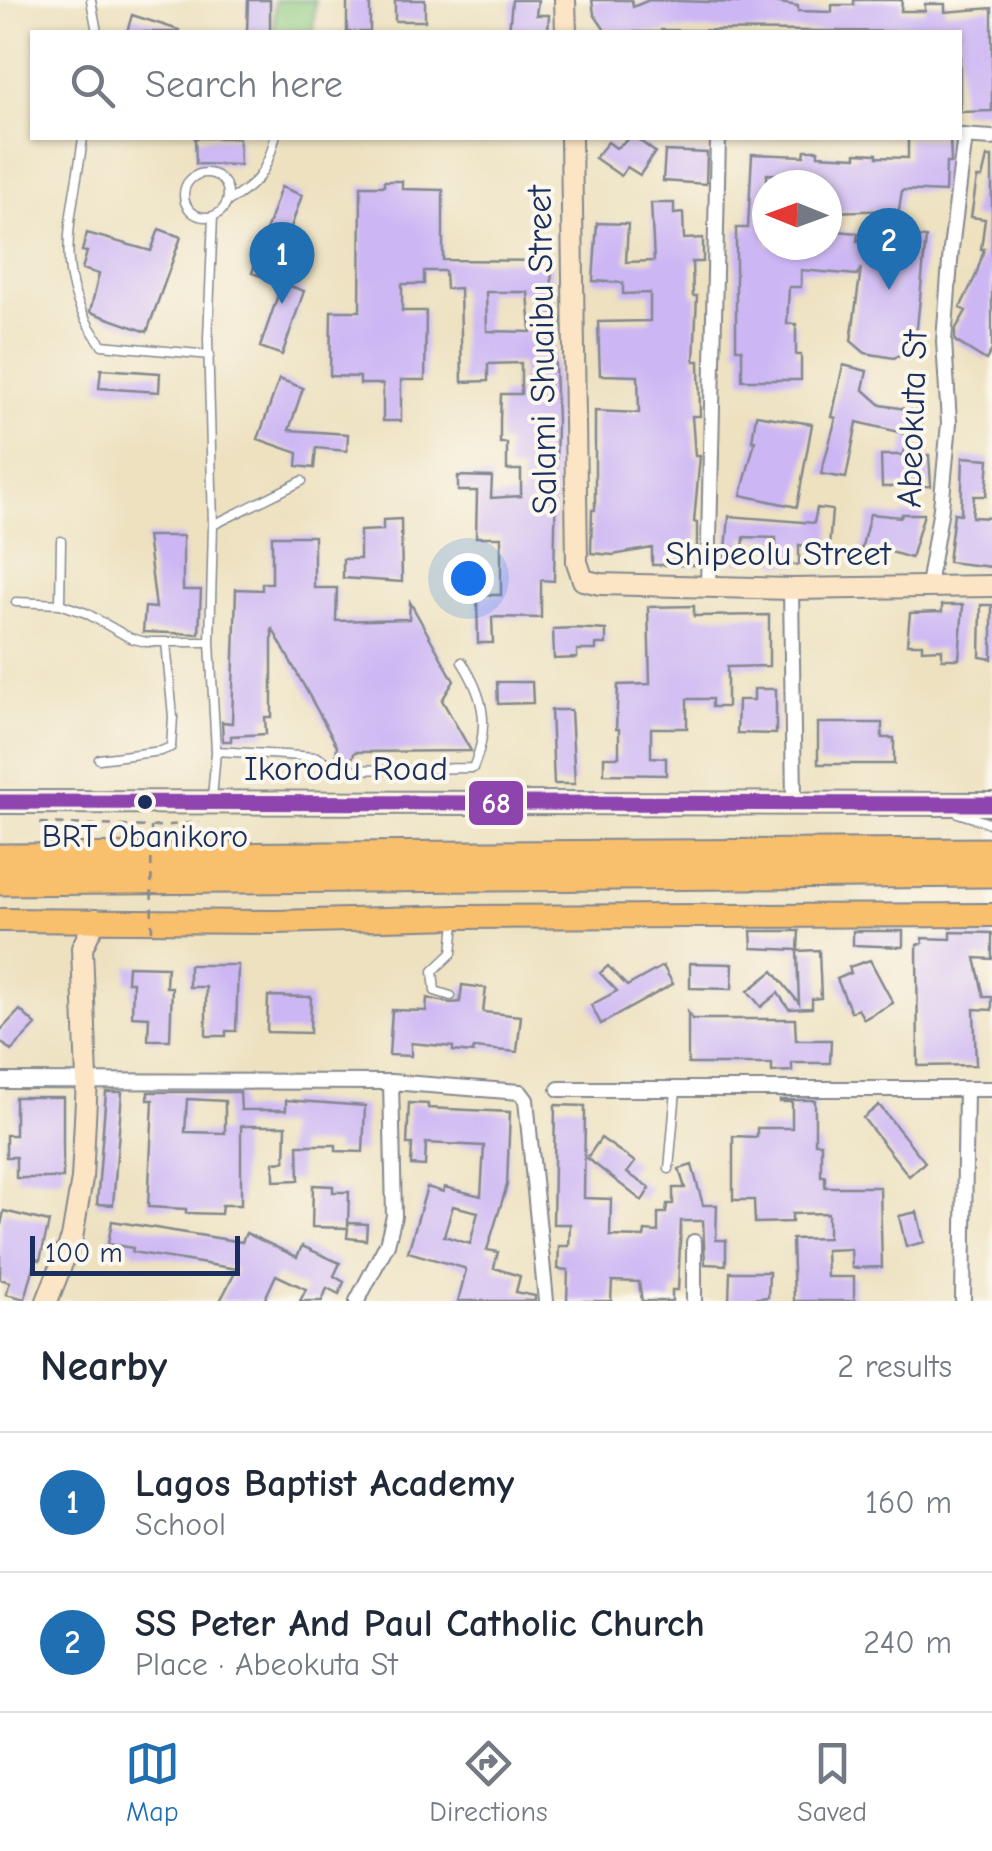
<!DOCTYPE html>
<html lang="en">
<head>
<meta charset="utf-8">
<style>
  :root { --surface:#fff; --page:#f6f6f7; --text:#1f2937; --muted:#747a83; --line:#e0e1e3; --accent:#1f6fb2 }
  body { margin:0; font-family:"Comic Neue",sans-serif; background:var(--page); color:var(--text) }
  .compass { position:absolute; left:752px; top:170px; width:90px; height:90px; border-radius:50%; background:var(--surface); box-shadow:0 2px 8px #0004; rotate:271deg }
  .scale { position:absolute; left:30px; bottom:25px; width:210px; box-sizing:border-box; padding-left:10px; border:5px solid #1b2f5e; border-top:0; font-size:28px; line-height:35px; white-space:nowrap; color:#1b2f5e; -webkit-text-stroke:8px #fbf7ec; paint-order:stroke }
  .you { position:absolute; left:468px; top:578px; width:35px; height:35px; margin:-25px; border:8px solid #fff; border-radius:50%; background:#1a73e8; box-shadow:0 0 0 15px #1a73e833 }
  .badge { display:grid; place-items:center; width:65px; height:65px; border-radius:50%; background:var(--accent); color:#fff; font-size:32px; font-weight:700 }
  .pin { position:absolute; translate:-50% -82px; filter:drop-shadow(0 2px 5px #0008) }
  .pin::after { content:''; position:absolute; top:52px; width:35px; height:30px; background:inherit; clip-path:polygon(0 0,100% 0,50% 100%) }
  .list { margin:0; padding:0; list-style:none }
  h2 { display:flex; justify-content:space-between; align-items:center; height:130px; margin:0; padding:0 40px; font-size:42px }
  h2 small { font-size:32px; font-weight:400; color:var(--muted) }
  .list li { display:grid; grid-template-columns:65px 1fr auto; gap:30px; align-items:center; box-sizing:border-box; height:140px; padding:0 40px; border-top:2px solid var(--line) }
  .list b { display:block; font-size:38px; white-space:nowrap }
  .list p { margin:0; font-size:32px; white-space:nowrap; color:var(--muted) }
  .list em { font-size:32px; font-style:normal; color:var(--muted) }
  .icon { flex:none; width:55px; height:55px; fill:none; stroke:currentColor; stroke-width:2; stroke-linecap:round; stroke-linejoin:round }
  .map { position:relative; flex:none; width:992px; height:1301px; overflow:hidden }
  .search { position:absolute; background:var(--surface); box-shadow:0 2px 8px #0004; left:30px; right:30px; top:30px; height:110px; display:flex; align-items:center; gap:25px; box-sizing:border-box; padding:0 35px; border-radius:0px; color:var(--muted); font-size:38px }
  .sheet { height:410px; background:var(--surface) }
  nav { display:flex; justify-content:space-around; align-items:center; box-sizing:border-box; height:140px; border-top:2px solid var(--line); background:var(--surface); font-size:28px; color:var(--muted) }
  nav a { display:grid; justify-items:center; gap:5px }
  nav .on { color:var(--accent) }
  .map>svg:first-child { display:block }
  .green { fill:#8dc97e; stroke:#547c6e; stroke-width:2.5 }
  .building { fill:#ccb6f4; fill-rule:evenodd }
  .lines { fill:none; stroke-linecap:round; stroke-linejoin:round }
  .lane-casing { stroke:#84888f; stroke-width:11 }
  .street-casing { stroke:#84888f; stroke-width:18 }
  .secondary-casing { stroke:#84888f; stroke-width:24 }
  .primary-casing { stroke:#84888f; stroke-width:26 }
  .highway-casing { stroke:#84888f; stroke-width:29 }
  .path { stroke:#84888f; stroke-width:2.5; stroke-dasharray:8 8; stroke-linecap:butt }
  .lane { stroke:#fff; stroke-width:8 }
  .street { stroke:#fff; stroke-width:14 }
  .secondary { stroke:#fce5c4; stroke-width:20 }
  .primary { stroke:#f8bf6c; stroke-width:22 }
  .highway { stroke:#f8bf6c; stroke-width:25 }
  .path-bridge { stroke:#84888f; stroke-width:2.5; stroke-dasharray:8 8; stroke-linecap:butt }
  .bus-1-casing { stroke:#fbf7ec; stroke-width:22 }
  .bus-1 { stroke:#8e44ad; stroke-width:15 }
  .bus-dot { fill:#1b2f5e; stroke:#fbf7ec; stroke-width:4 }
  .labels { text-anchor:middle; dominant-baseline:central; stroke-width:8; stroke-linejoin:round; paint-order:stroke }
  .bus-label { font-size:32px; fill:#1b2f5e; stroke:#fbf7ec }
  .street-label { font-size:35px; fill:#1b2f5e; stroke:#fbf7ec }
  .line-badge { stroke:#fbf7ec; stroke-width:4 }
  .badge-label { font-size:28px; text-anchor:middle; font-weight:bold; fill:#fff }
</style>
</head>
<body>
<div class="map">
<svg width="992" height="1301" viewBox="0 0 992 1301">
  <rect width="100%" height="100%" fill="#fbf7ec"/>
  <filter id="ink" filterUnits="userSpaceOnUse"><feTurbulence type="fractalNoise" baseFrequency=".01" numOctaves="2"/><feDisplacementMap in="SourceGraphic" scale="20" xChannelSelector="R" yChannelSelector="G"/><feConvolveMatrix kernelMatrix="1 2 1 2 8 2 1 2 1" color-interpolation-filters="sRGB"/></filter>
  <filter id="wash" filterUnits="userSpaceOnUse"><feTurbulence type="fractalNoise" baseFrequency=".0048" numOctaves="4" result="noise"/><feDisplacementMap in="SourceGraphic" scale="40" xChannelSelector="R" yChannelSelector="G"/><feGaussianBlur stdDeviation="2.25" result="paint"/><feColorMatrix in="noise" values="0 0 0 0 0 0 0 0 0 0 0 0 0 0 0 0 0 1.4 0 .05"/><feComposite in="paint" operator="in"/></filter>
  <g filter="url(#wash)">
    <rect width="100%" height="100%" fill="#ede1c0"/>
    <path class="green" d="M275 0H315L313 32H274Z"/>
    <g id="blocks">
      <path class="building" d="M248 0H270V32H247Z
        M347 0H370V32H347Z
        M395 0H425V21H395Z
        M512 0H538L536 15H549L548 32H509Z
        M592 0H632L633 7 649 0 740 3V0H762L798 6V11L832 12V5H854V0H902L901 11H925V4H945V12L992 8V111L960 112V32L663 30 666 32H606L594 14Z
        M132 15 179 30 178 32H127Z
        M195 138H239L240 165 196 164Z
        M630 138H636L655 152 640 175 627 167 621 176 595 158 608 142 616 148Z
        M908 138H950L951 163H946L945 192 902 190 899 210 827 212V185H791V175L767 174V245H827V230L858 233 857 241 882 233 926 238 915 348 894 358 865 353 851 341 861 268 857 275 801 270V287H789L787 324H796V355H801V380H742V349H736V228H748L752 154 804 156 805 150H818V155L856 157V153L877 154V157L908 158Z
        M665 151 707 153 706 184 663 181Z
        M987 157H992V350L986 360 955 341V330L966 311 960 308 976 275 984 249H981L985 219 971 217 977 178H982Z
        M384 181H402V189L443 190V260L551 261 557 421 554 581 541 580V618L492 617 493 643H478L477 595H501V537H476L477 491H458V476L492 477 491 498 521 496V470H507V443H500V421L501 394H521V363L488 364V381L462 382 460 288 446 289 445 271H424V284H402V311H426L425 380H401V421H383V384H360V377L330 376 331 311H360L361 186H384ZM486 292H528L531 332 487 331Z
        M281 187 302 195 273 280 252 273Z
        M651 203H674V214L683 213 684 239 703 238V262H692L693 296H697L694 361H699L700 416H692L695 456H700L694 522 697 523V565H652V548L613 555 591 553 592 510H595V411L639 413 638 376 600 375 598 322 650 321V293L623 294V283L593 281 597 223 628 224 626 262 654 261Z
        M159 229 181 237 147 332 90 312 99 274 82 269 87 252 82 251 87 233 151 251Z
        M282 283 304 291 282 355 260 347Z
        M843 365 867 371 863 389 881 405 924 412 917 455H929L931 486 882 487 881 455H903L907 434 857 422 846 478 821 474 836 418 832 417Z
        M101 369 160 373 159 392 99 388Z
        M279 379 303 388 289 430 348 434 347 451 316 448 314 468 297 466 298 453 258 439Z
        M756 415 812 424 797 507 741 495 755 441H752Z
        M963 457 989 459 986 496H974L972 517 992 518V567L948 562 954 513 961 514Z
        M817 508 832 510 829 548 799 545V565L776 564V538L744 537 742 563 725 561 729 516 814 523Z
        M870 514 901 517 902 514H924L911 558 884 550 883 552 861 550Z
        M401 519 402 582 343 578V559H360V531L383 530V520Z
        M147 536H183V590H201L199 634 143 632 145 607 156 608Z
        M272 536H314V588H337L336 621 409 619 410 602 454 681 442 700 471 751 355 752 350 762 336 759 337 746 272 628V717H265L266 734 231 736V741H223L222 722 232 723 236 589 262 590V583H272Z
        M942 605H963L959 659H942V649L922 650V644H907L910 613 942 612Z
        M981 605H992V659L980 657Z
        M694 606V616L769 615V666L727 667V707H712V699H687V728H651V757L666 758V775L604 774V757H619V729H616L618 685 650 684 648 607Z
        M575 628 606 630V644H596V650H577V658L554 659 553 629Z
        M497 682H532L533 703 498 704Z
        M754 689H776V734L737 733 738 700H754Z
        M551 710H571L575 784H554Z
        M818 723H882V738H894V764H818Z
        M751 931H799L798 950 752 948Z
        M853 931H903V947L853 945Z
        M951 932 992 933V959L975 958 984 997H992V1010L974 1009 976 1065 918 1066 917 945 923 943 922 938 951 939Z
        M819 950 821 998 812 999V1008L789 1009 778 993 761 1007 748 991 773 971 799 1003 797 951Z
        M870 960 893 1003 864 1019 858 1009 851 1012 837 979 851 973 849 967Z
        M690 963 733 964 732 989 690 988Z
        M189 965H238L236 1031H226V1036H206V987H189Z
        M128 966 167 967 166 987H172L170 1040H148L149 1017 132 1016 133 982H127Z
        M608 966 627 986 663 966 673 984 601 1024 591 1005 617 991 600 973Z
        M462 985 486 988 483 1012 521 1016 517 1052 474 1048 473 1053 453 1051V1047L411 1043V1056L389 1055 392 1010 426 1011 427 998 450 1003 460 1002Z
        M268 996 311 997 310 1033 267 1032Z
        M20 1010 36 1025 11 1051 0 1041V1031Z
        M688 1012 692 1019H795L796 1040H831L830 1063H792V1071L772 1072V1064H688Z
        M106 1092H122L113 1205 97 1204Z
        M148 1092H240L241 1110H286V1100L365 1106 363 1152 336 1151V1145H298L299 1180 274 1181V1162L285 1161 286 1126H241V1205H222L221 1214 186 1213V1209L148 1207 153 1100H148ZM187 1099 225 1101V1133L185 1132Z
        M15 1097H63V1178H16V1157H6V1135H15Z
        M780 1100H815V1143H821V1176H825V1187H880L882 1267 852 1268 851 1249 826 1250 827 1277H854V1301H794L792 1239 828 1238V1213L792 1214V1222L755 1223 754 1200H733V1136L757 1137V1128H792V1102H780Z
        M409 1103 428 1104V1108L510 1112 507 1185 487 1250 498 1252 494 1268 520 1276 516 1292 535 1296V1301H458L466 1270 464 1268 408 1252 427 1187 443 1192 444 1187 481 1196 484 1146 426 1143 425 1166 411 1165 412 1144H407ZM453 1206 478 1212 470 1244 444 1236Z
        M555 1105 585 1106 584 1198 611 1199 610 1236 644 1237 645 1231 658 1232V1213H666L667 1204H673V1188H685L679 1169 692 1165 703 1205H717L716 1240H726V1265L705 1264 703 1221H681L678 1290H672V1301H642L639 1282 612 1281 611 1301H567L568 1270 558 1269 559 1246H569L570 1224H553Z
        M879 1105 925 1162 909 1176 863 1118Z
        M601 1138 635 1162 627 1173 650 1188 642 1201 587 1158Z
        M313 1185 333 1186V1192H349L348 1226 349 1223 367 1224 366 1240 347 1238 348 1228 312 1227Z
        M4 1211 49 1222 40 1260 36 1259 25 1299 6 1294 10 1282 0 1279V1230Z
        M917 1212 924 1242 906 1247 899 1216Z
        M112 1221 242 1242 246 1233 297 1257 302 1246 340 1263 334 1276 344 1282 339 1294 327 1288 322 1301H300L306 1289 276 1275 264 1301H220L237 1269 132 1252 133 1248 108 1244Z
        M730 1272H769L768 1297 729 1301Z"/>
    </g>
  </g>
  <g filter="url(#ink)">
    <use href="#blocks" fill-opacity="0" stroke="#84888f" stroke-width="2.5"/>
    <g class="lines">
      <defs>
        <path id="lane" d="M91 0 97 32
          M83 138C73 217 48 275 102 345L210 355
          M184 195a22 22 0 1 1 44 0a22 22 0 1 1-44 0Z
          M227 202C258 184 266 173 275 138
          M213 525 302 481
          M16 602 60 604 86 613 130 638 146 642H210
          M60 604 61 541
          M216 751 317 757 341 770 473 768C490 728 485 698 462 662
          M99 759 161 751 171 747 173 717 166 642
          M212 799 216 751 210 642 213 525 208 338 213 216
          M958 813 992 824
          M451 996 435 991 433 971 452 953 455 922
          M669 1169 676 1090"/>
        <path id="street" d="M960 136 992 138
          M708 586 718 138
          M928 586 941 508 949 423 944 341 951 249 965 136
          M791 589 794 801
          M0 1081 391 1082 520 1092 526 1100 546 1301
          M559 1089H992
          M694 1242V1301
          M357 1301 387 1244 394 1216 391 1082
          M963 1301 966 1089"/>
        <path id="secondary" d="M565 0 566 32
          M571 138 577 562 583 580 600 584 791 589 992 586
          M47 1301 72 1238 82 1179 87 1080 82 948 96 919"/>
        <path id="primary" d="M0 802 992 804
          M0 920 276 922 456 917 992 915"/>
        <path id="highway" d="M0 857 992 851
          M0 882 992 874"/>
      </defs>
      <use href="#lane" class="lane-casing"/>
      <use href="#street" class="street-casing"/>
      <use href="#secondary" class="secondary-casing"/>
      <use href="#primary" class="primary-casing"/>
      <use href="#highway" class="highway-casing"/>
      <path class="path" d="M40 823 151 827 200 822"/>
      <use href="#lane" class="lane"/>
      <use href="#street" class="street"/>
      <use href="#secondary" class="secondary"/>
      <use href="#primary" class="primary"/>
      <use href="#highway" class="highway"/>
      <path class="path-bridge" d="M151 827 152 939"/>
      <defs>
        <path id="bus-1" d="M0 802 992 804"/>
      </defs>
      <use href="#bus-1" class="bus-1-casing"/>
      <use href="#bus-1" class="bus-1"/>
    </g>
  </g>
  <circle class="bus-dot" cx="145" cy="802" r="9"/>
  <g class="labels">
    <g class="bus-label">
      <text x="145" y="836">BRT Obanikoro</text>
    </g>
    <g class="street-label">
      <text transform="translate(542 350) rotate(-91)">Salami Shuaibu Street</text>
      <text transform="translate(912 419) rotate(-88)">Abeokuta St</text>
      <text x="778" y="553">Shipeolu Street</text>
      <text x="346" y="768">Ikorodu Road</text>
    </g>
  </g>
  <rect class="line-badge" x="467" y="779" width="58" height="48" rx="10" fill="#8e44ad"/>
  <g class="badge-label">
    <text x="496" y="813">68</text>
  </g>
</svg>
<svg class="compass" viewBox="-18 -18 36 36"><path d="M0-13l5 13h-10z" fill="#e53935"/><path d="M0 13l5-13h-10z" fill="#747a83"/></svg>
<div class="scale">100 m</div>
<div class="you"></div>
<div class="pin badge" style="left:282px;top:304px">1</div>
<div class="pin badge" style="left:889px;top:290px">2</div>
<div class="search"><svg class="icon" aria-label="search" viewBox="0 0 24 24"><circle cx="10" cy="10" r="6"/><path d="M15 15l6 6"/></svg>Search here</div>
</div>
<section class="sheet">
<h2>Nearby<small>2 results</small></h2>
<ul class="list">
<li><span class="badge">1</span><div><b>Lagos Baptist Academy</b><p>School</p></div><em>160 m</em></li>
<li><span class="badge">2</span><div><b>SS Peter And Paul Catholic Church</b><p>Place · Abeokuta St</p></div><em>240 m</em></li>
</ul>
</section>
<nav>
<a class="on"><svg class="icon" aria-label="map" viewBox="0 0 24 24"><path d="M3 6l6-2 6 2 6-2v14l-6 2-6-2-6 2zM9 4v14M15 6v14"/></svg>Map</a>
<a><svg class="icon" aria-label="directions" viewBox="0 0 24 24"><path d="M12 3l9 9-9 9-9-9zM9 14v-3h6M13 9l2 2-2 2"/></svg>Directions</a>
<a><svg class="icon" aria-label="saved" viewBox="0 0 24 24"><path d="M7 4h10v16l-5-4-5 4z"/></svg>Saved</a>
</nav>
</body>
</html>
